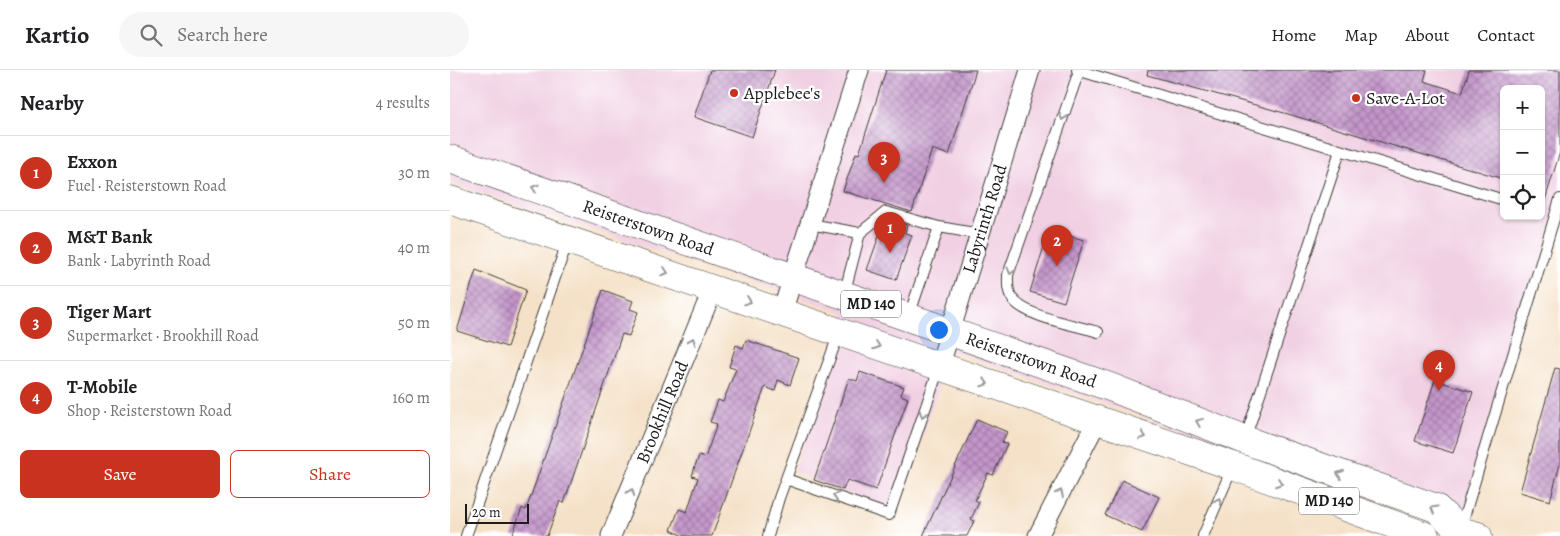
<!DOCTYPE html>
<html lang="en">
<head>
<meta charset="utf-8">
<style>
  :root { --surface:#fff; --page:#f6f6f6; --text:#202124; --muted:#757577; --line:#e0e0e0; --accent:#c8321e }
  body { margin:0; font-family:Alegreya,serif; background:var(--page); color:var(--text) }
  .controls { position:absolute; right:15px; top:15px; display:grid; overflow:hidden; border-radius:8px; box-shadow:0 1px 4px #0004 }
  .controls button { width:45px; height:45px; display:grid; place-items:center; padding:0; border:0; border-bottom:1px solid var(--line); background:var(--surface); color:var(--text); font:25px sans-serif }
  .scale { position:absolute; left:15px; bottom:12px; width:64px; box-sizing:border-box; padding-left:5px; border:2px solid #1c1c1c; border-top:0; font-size:14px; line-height:18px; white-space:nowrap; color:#1c1c1c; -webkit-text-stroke:4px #fff; paint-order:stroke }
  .you { position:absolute; left:488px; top:259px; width:18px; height:18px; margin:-12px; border:4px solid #fff; border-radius:50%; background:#1a73e8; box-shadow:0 0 0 8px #1a73e833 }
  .badge { display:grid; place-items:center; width:32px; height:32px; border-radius:50%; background:var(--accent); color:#fff; font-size:16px; font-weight:700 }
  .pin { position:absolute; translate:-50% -41px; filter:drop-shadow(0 1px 2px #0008) }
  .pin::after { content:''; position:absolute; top:26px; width:18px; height:15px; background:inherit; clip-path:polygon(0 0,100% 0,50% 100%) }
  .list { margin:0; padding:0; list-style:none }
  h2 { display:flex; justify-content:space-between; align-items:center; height:65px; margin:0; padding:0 20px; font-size:21px }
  h2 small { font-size:16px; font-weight:400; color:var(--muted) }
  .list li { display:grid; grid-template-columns:32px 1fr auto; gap:15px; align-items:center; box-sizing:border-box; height:75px; padding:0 20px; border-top:1px solid var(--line) }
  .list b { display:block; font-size:19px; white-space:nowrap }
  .list p { margin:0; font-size:16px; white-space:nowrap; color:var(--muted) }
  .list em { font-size:16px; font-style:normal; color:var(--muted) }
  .actions { display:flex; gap:10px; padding:15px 20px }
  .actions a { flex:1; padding:11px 0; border:1px solid var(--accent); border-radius:8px; text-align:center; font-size:18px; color:var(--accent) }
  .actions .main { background:var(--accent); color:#fff }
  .icon { flex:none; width:28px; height:28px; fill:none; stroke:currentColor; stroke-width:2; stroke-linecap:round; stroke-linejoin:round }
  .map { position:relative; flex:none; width:1110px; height:466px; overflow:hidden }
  header { display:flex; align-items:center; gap:30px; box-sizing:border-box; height:70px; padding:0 25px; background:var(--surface); border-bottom:1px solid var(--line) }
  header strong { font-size:24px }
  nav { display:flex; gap:28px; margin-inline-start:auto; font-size:18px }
  .search { width:350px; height:45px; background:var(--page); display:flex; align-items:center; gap:12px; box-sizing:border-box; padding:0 18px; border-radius:28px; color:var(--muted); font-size:19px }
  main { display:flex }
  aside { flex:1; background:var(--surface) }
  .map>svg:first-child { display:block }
  .built { fill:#f1d0e3; fill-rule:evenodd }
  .building { fill:url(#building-cross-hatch) }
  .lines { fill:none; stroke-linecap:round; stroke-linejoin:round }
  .lane-casing { stroke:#3d3a36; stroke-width:12 }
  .street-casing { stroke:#3d3a36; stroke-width:21 }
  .primary-casing { stroke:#3d3a36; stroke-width:29 }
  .lane { stroke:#fff; stroke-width:10 }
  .street { stroke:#fff; stroke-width:19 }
  .primary { stroke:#fff; stroke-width:28 }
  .oneway { stroke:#999 }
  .poi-dot { fill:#c8321e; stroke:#fff; stroke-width:2 }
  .labels { text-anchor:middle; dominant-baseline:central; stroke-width:4.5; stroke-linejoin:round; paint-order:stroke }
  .shield { fill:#fff; stroke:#606060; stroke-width:1 }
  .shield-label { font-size:16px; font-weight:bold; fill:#1c1c1c }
  .poi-label { font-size:18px; fill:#1c1c1c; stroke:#fff; text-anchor:start }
  .street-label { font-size:18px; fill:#1c1c1c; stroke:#fff }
</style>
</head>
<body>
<header>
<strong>Kartio</strong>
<div class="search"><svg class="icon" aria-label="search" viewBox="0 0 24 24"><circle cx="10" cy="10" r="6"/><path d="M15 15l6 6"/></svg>Search here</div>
<nav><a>Home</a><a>Map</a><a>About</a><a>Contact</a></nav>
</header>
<main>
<aside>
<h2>Nearby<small>4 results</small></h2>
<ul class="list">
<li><span class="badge">1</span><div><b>Exxon</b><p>Fuel · Reisterstown Road</p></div><em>30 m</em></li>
<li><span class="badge">2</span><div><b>M&amp;T Bank</b><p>Bank · Labyrinth Road</p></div><em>40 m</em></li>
<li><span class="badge">3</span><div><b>Tiger Mart</b><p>Supermarket · Brookhill Road</p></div><em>50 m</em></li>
<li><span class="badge">4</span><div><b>T-Mobile</b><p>Shop · Reisterstown Road</p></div><em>160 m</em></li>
</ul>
<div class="actions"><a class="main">Save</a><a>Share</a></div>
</aside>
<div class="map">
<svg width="1110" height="466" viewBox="0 0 1110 466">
  <defs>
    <pattern id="building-cross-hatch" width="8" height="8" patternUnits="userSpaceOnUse" patternTransform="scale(1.25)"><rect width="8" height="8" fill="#c496cb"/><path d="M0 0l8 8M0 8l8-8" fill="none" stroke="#9e7aa4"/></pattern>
  </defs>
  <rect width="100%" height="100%" fill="#fff"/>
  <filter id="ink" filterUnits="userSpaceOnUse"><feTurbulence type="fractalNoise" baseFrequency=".02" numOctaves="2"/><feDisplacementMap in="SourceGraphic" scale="10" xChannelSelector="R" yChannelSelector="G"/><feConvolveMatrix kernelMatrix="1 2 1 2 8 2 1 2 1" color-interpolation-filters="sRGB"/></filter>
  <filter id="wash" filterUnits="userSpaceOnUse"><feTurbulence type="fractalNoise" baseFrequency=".0096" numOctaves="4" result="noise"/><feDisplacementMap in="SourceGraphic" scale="20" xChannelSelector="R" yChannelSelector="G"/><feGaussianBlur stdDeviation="1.12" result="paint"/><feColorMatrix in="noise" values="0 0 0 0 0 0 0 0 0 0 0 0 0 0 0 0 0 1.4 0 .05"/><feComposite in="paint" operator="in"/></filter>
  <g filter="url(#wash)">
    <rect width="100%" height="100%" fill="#f5e1c7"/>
    <path class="built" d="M0 0H1110V126L1012 456 501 281 447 443 344 402 393 242 0 113ZM1054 19H1091V146H1054Z"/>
    <g id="blocks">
      <path class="building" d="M260 0H325L302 67 244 47Z
        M436 0H526L499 85 482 79 462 142 393 121 406 83 409 84Z
        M698 0H977L974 11 1012 23 1019 0H1110V82L1095 130 1091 129V19H1054V109L838 44 697 5Z
        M438 150 457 155 455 163 462 165 446 210 417 200 434 152Z
        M599 160 634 170 614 232 580 222Z
        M26 200 76 220 57 277 7 261Z
        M153 220 183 231 180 239 188 242 179 266 172 264 114 433 110 431 97 466H62L72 438 76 440Z
        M296 270 349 288 340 315 328 310 325 321 315 317 262 466H233L221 460 229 439 237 442 248 408 242 406 245 396 249 386 255 388 267 354 260 352 268 330 273 332 286 299 279 297 286 275 293 278Z
        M1105 298 1110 299V394L1100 431 1070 422Z
        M410 302 454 317 451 325 458 328 426 420 397 410 393 420 364 410 399 308 407 311Z
        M985 310 1023 322 1003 383 965 371Z
        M527 349 557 362 552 372 557 374 543 405 538 403 525 430 529 432 521 449 524 451 517 466H473Z
        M672 410 709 427 692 462 655 445Z"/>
    </g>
  </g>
  <g filter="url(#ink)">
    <use href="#blocks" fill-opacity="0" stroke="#3d3a36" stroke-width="1"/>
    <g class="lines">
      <defs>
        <path id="lane" d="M627 0 1054 130
          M629 1 558 205C558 213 557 221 562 228 574 247 626 255 648 262
          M360 154 410 163 436 142 489 157 530 164
          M394 225 410 163
          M459 246 489 157
          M795 369 890 81
          M336 409 439 445 489 298
          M1011 457 1110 129
          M16 466 118 170
          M318 466 329 428 389 263
          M753 466 783 396"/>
        <g id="street">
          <path d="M332 242 409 0"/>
          <path id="s1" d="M489 298 580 0"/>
          <path id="s2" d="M161 466 263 219"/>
          <path d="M588 466 647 351"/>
        </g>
        <g id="primary">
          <path id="s3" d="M0 89 660 317 795 370 986 438 1010 461 1028 466"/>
          <path d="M0 130 783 396 975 466"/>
        </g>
      </defs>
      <use href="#lane" class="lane-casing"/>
      <use href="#street" class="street-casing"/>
      <use href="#primary" class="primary-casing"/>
      <use href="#lane" class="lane"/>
      <use href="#street" class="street"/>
      <use href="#primary" class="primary"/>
    </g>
    <defs><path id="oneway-chevron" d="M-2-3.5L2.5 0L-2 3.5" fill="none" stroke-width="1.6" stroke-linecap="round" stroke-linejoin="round" transform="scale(1.25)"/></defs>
    <g class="oneway">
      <use href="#oneway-chevron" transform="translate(613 47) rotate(109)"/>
      <use href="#oneway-chevron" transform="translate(85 118) rotate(-161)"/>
      <use href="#oneway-chevron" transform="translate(561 201) rotate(105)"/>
      <use href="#oneway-chevron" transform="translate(215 202) rotate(19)"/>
      <use href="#oneway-chevron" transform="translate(298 231) rotate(19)"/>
      <use href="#oneway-chevron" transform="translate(242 271) rotate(-68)"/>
      <use href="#oneway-chevron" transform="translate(427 276) rotate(20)"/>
      <use href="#oneway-chevron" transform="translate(535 313) rotate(18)"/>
      <use href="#oneway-chevron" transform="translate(473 344) rotate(109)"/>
      <use href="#oneway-chevron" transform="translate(749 352) rotate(-158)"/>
      <use href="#oneway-chevron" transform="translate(693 366) rotate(19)"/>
      <use href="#oneway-chevron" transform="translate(890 404) rotate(-160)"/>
      <use href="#oneway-chevron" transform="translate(829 413) rotate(20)"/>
      <use href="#oneway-chevron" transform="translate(181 422) rotate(-68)"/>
      <use href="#oneway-chevron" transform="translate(610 423) rotate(-63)"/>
      <use href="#oneway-chevron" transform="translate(386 426) rotate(-161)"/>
      <use href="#oneway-chevron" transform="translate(768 431) rotate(-67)"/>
      <use href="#oneway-chevron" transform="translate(984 439) rotate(-150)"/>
    </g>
  </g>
  <g class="poi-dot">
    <circle cx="284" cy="23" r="5"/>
    <circle cx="906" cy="28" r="5"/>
  </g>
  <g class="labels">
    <g class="shield">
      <rect x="391" y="220.5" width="60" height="27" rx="4"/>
      <rect x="849" y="417.5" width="60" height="27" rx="4"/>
    </g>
    <g class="shield-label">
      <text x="421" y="234">MD 140</text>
      <text x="879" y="431">MD 140</text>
    </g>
    <g class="poi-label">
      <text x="294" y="23">Applebee's</text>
      <text x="916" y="28">Save-A-Lot</text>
    </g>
    <g class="street-label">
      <text stroke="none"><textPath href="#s1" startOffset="156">Labyrinth Road</textPath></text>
      <text stroke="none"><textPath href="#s3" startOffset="210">Reisterstown Road</textPath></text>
      <text stroke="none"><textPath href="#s3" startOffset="615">Reisterstown Road</textPath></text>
      <text stroke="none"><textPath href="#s2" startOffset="134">Brookhill Road</textPath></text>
    </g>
  </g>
</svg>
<div class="controls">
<button>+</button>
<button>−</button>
<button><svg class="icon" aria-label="locate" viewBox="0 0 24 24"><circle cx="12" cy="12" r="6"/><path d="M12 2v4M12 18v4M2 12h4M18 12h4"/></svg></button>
</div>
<div class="scale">20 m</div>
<div class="you"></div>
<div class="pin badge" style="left:440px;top:183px">1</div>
<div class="pin badge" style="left:607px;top:196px">2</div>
<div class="pin badge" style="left:434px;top:113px">3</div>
<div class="pin badge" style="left:989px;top:321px">4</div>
</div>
</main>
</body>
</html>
